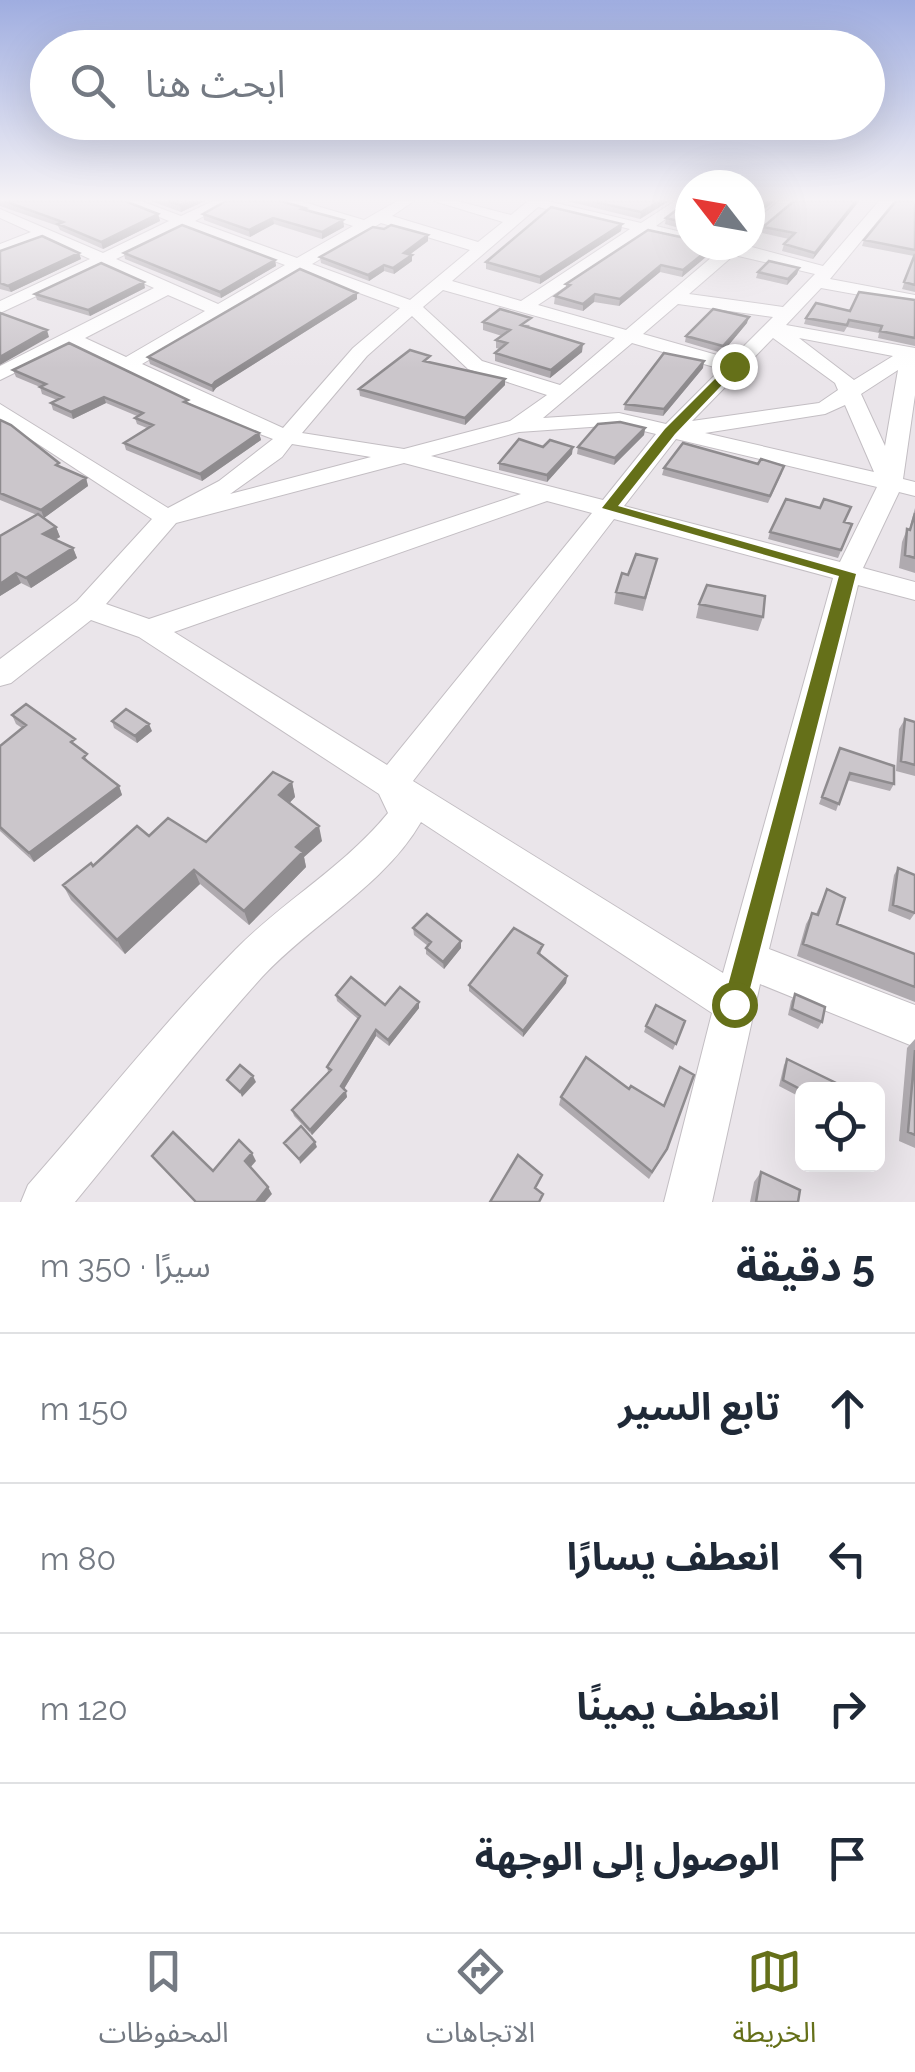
<!DOCTYPE html>
<html lang="ar">
<head>
<meta charset="utf-8">
<style>
  :root { --surface:#fff; --page:#f6f6f7; --text:#1f2937; --muted:#747a83; --line:#e0e1e3; --accent:#657019 }
  body { margin:0; font-family:Raleway,"Noto Sans Arabic",sans-serif; background:var(--page); color:var(--text); direction:rtl }
  .controls { position:absolute; right:30px; bottom:30px; display:grid; overflow:hidden; border-radius:15px; box-shadow:0 10px 40px #0002 }
  .controls button { width:90px; height:90px; display:grid; place-items:center; padding:0; border:0; border-bottom:2px solid var(--line); background:var(--surface); color:var(--text); font:50px sans-serif }
  .compass { position:absolute; left:675px; top:170px; width:90px; height:90px; border-radius:50%; background:var(--surface); box-shadow:0 10px 40px #0002; rotate:301deg }
  .stop { position:absolute; width:30px; height:30px; margin:-22px; border:8px solid #657019; border-radius:50%; background:#fff }
  .stop.end { background:#657019; border-color:#fff; box-shadow:0 2px 10px #0008 }
  .list { margin:0; padding:0; list-style:none }
  h2 { display:flex; justify-content:space-between; align-items:center; height:130px; margin:0; padding:0 40px; font-size:42px }
  h2 small { font-size:32px; font-weight:400; color:var(--muted) }
  .list li { display:grid; grid-template-columns:65px 1fr auto; gap:30px; align-items:center; box-sizing:border-box; height:150px; padding:0 40px; border-top:2px solid var(--line) }
  .list b { display:block; font-size:38px; white-space:nowrap }
  .list em { font-size:32px; font-style:normal; color:var(--muted) }
  .icon { flex:none; width:55px; height:55px; fill:none; stroke:currentColor; stroke-width:2; stroke-linecap:round; stroke-linejoin:round }
  .map { position:relative; flex:none; width:915px; height:1202px; overflow:hidden; direction:ltr }
  .search { position:absolute; background:var(--surface); box-shadow:0 10px 40px #0002; left:30px; right:30px; top:30px; height:110px; display:flex; align-items:center; gap:25px; box-sizing:border-box; padding:0 35px; border-radius:55px; color:var(--muted); font-size:38px }
  .sheet { height:730px; background:var(--surface) }
  nav { display:flex; justify-content:space-around; align-items:center; box-sizing:border-box; height:140px; border-top:2px solid var(--line); background:var(--surface); font-size:28px; color:var(--muted) }
  nav a { display:grid; justify-items:center; gap:5px }
  nav .on { color:var(--accent) }
  .map>svg:first-child { display:block }
  .lines { fill:none; stroke-linecap:round; stroke-linejoin:round }
  .minor-casing { stroke:#c3bec3; stroke-width:2 }
  .minor { fill:#fff; fill-rule:evenodd }
  .wall { fill:#afaaaf }
  .shaded-wall { fill:#8e8b8e }
  .building { fill:#cbc6cb; stroke:#8e8b8e; stroke-width:2.5 }
  .route { fill:#657019 }
</style>
</head>
<body>
<div class="map">
<svg width="915" height="1202" viewBox="0 0 915 1202">
  <rect width="100%" height="100%" fill="#eae5ea"/>
  <g class="lines">
    <defs>
      <path id="minor" d="M121 201H141L181 216 213 201H231L195 221 297 258 353 226 278 201H300L364 220 397 201H414L392 216 478 242 503 222 434 201H457L511 215 528 201H547L641 223 675 201H690L656 226 690 234V244L646 233 538 305 626 330 719 251 713 245H744L823 266 879 201H894L830 279 915 295V305L821 288 786 325 915 348V395L903 479 915 482V496L899 492 863 568 915 582V600L858 585 769 949 915 1005V1047L760 984 712 1202H664L712 1013 421 822C385 885 311 924 262 977 197 1049 137 1127 75 1202H21L28 1185C97 1107 162 1024 235 950 283 901 344 867 388 813L379 794 139 637 91 620 11 683 0 686V659L77 601 152 519 0 419V404L168 508 219 481 273 439 228 422 71 345 0 380V366L154 288 103 265 0 313V301L90 259 44 238 0 255V244L31 232 0 218V209L103 253 169 221ZM538 207 630 229 521 301 452 281ZM381 223 470 250 410 300 312 264ZM183 227 285 265 218 304 116 259ZM734 255 815 274 783 307 689 294ZM300 271 400 308 353 348 283 428 142 364ZM443 290 615 338 560 385 482 361 423 307ZM168 295 205 311 126 357 85 338ZM678 304 773 317 731 359 643 334ZM412 316 468 369 547 395 510 421 404 449 302 433 367 356ZM773 338 835 383 838 390 819 403 692 421ZM799 338 893 356 854 380ZM632 343 721 369 666 424 619 413 543 418ZM898 370 885 446 861 394ZM845 405 874 472 705 433 825 414ZM619 425 656 434 603 500 431 456 519 432ZM676 439 877 487 840 562 624 506ZM292 444 371 457 230 494 282 457ZM404 463 521 494 149 619 106 604 176 523ZM547 501 592 513 387 765 174 632ZM614 519 833 578 723 973 413 781Z
        M779 201H795L750 238V225Z"/>
    </defs>
    <use href="#minor" class="minor-casing"/>
    <use href="#minor" class="minor"/>
  </g>
  <path class="wall" d="M0 201H125L158 214 160 221 103 249 60 230 58 226 0 206Z
    M151 201H205L181 212Z
    M567 201H669L640 219Z
    M690 201V231L665 224 666 218Z
    M859 201 813 259 782 251 784 244 789 239 762 233 763 227Z
    M915 201V292L902 289 914 256 862 246 864 240Z
    M305 208 306 210 343 220 344 227 322 239 274 224 250 237 204 220 203 214Z
    M622 224 621 231 540 284 486 269V262Z
    M428 241 410 254 412 261 394 274 384 271 369 281 321 263 320 257Z
    M0 251 79 253 81 259 11 292 0 289Z
    M713 251 682 277 660 272 619 306 594 302 583 311 554 304 555 296 566 288V284Z
    M124 253 275 260 276 266 221 298 125 259Z
    M799 268 797 274 787 285 756 278 758 272Z
    M145 288 90 316 37 300 35 294Z
    M357 293V299L216 388 213 392 150 364 148 357Z
    M915 300V346L878 338 879 333 847 327 844 332 804 324 806 318Z
    M483 322 530 325 528 327 582 352 550 378 495 361V353L500 349 496 348V340L502 336 483 330Z
    M747 323 722 353 685 342 686 336Z
    M431 362 505 385 465 425 360 396 359 389Z
    M703 368 663 416 624 410 625 404Z
    M13 370 188 404 259 433 261 440 202 481 126 450 124 443 147 428 137 424 135 418 137 416 106 403 73 419 53 410 51 403 57 400 42 394 40 387 16 377Z
    M0 420 60 467 86 478 88 486 44 518 56 527 60 537 55 540 73 548 77 558 31 588 21 583 0 596V536L37 515 0 500Z
    M645 428 644 435 614 465 577 454 578 447Z
    M543 447 572 454 547 482 499 470V463Z
    M664 468 782 473 768 503 662 475Z
    M915 508V573L899 568 902 542 907 529 909 530Z
    M845 522 852 524 838 558 768 539 770 532Z
    M657 559 643 611 614 604 616 592 628 575Z
    M699 604 763 617 758 631 696 618Z
    M12 715 79 748 90 764 119 786 122 795 34 862 0 831V746L22 728 16 724Z
    M905 719 915 722V776L896 771 899 729Z
    M112 721 152 731 137 743 114 728Z
    M837 755 894 784 890 791 847 780 836 811 819 804Z
    M292 782 295 797 289 803 322 841 304 857 306 867 249 925 200 884 125 954 71 900 63 885 93 866 149 836 206 842Z
    M898 868 915 913 910 920 888 911 894 875Z
    M827 889 837 924 915 954V1002L797 956 806 924 812 913 816 914Z
    M413 928 461 941V948L444 969 426 954V948L428 946 414 935Z
    M543 945 540 955 567 976 566 983 523 1037 469 991V985Z
    M795 994 822 1022 818 1029 788 1015 791 1001Z
    M336 995 385 1005 419 1008 389 1046 376 1036 344 1089 347 1097 312 1135 294 1116 292 1110 328 1072 327 1067 358 1019 337 1001Z
    M685 1021 673 1050 644 1032 646 1026Z
    M915 1039V1148L899 1141 907 1048Z
    M787 1059 802 1090V1098L779 1086 784 1065Z
    M629 1089 664 1106 667 1149 649 1179 559 1105 561 1097Z
    M761 1172 798 1202H750L754 1182Z"/>
  <path class="shaded-wall" d="M189 201H205L181 212 180 205Z
    M660 201H669L640 219 641 212Z
    M768 201H775L750 220V215Z
    M856 201H859L813 259 815 253Z
    M158 214 160 221 103 249 101 242Z
    M273 218 274 224 250 237 249 230Z
    M343 220 344 227 322 239V232Z
    M622 224 621 231 540 284V277Z
    M428 235V241L404 259V253Z
    M715 245 713 251 682 277 683 270Z
    M79 253 81 259 11 292 8 286Z
    M412 255V261L394 274 393 268Z
    M275 260 276 266 221 298 220 292Z
    M384 265V271L369 281 368 275Z
    M661 265 660 272 619 306 620 299Z
    M799 268 797 274 787 285 788 279Z
    M144 282 145 288 90 316 88 310Z
    M357 293V299L216 388 213 392 212 386 215 382Z
    M595 294 594 302 583 311V304Z
    M749 317 747 323 722 353 723 346Z
    M47 330 49 337 0 365V357Z
    M583 344 582 352 550 378 551 370Z
    M704 361 703 368 663 416 664 409Z
    M505 379V385L465 425V418Z
    M104 397 106 403 73 419 71 412Z
    M645 428 644 435 614 465 615 458Z
    M259 433 261 440 202 481 200 474Z
    M573 447 572 454 547 482V475Z
    M86 478 88 486 44 518 41 510Z
    M56 527 60 537 47 544 43 534Z
    M73 548 77 558 31 588 26 578Z
    M16 573 21 583 0 596V584Z
    M149 724 152 731 137 743 135 736Z
    M292 782 295 797 283 810 279 795Z
    M119 786 122 795 34 862 29 853Z
    M319 826 322 841 304 857 306 867 249 925 244 911 296 847Z
    M194 870 200 884 125 954 117 940Z
    M461 941V948L444 969 443 962Z
    M567 976 566 983 523 1037V1031Z
    M419 1002V1008L389 1046 388 1040Z
    M376 1030V1036L342 1092 341 1086Z
    M253 1076 256 1082 242 1097 240 1092Z
    M346 1091 347 1097 312 1135 310 1130Z
    M315 1142 317 1147 300 1164 299 1159Z
    M252 1153 256 1161 249 1169 245 1161Z
    M268 1187 272 1194 265 1202H256Z"/>
  <path class="building" d="M4 201H125L158 214 101 242 58 224 63 222Z
    M167 201H189L180 205Z
    M226 201H281L305 208 302 209 343 220 322 232 273 218 249 230 203 214Z
    M590 201H660L641 212Z
    M688 201H690V224L666 218Z
    M750 201H768L750 215Z
    M794 201H856L815 253 784 244 795 233 763 227Z
    M896 201H915V250L864 240Z
    M551 207 622 224 540 277 486 262Z
    M182 225 275 260 220 292 124 253Z
    M391 225 428 235 404 253 412 255 393 268 384 265 368 275 320 257 373 227 384 229Z
    M648 230 690 239V245H714L683 270 661 265 620 299 595 294 583 304 555 296 570 285 566 284Z
    M42 236 79 253 8 286 0 283V251Z
    M915 254V285L904 282Z
    M769 261 799 268 788 279 758 272Z
    M101 263 144 282 88 310 35 294Z
    M300 269 357 293 215 382 212 386 148 357Z
    M859 292 915 300V338L880 331 882 326 849 320 847 325 806 318 816 303 850 311Z
    M500 309 531 318 521 325 583 344 551 370 495 353 507 343 496 340 510 330 483 322Z
    M713 309 749 317 723 346 686 336Z
    M0 313 47 330 0 357Z
    M69 343 188 400 184 402 259 433 200 474 124 443 153 425 135 418 143 413 104 397 71 412 51 403 63 397 40 387 46 384 13 370Z
    M410 350 430 356 424 361 505 379 465 418 359 389Z
    M664 353 704 361 664 409 625 404Z
    M0 420 11 425 59 463 56 465 86 478 41 510 0 493Z
    M620 422 645 428 615 458 578 447 598 424Z
    M519 439 543 447 550 440 573 447 547 475 499 463Z
    M683 443 758 464 761 459 784 466 770 496 664 468Z
    M786 499 820 508 824 499 851 507 844 522 852 524 841 550 770 532Z
    M915 513V558L905 555 907 529 910 530Z
    M38 514 56 527 43 534 73 548 26 578 16 573 0 584V536Z
    M636 554 657 559 645 598 616 592 622 573 628 575Z
    M707 585 765 596 763 617 699 604Z
    M26 704 75 739 71 742 87 754 83 758 119 786 29 853 0 827V746L26 725 12 715Z
    M126 709 149 724 135 736 112 721Z
    M905 719 915 722V765L901 761Z
    M840 748 894 766V784L850 773 839 804 822 797Z
    M273 772 292 782 279 795 319 826 296 847 303 852 244 911 194 870 117 940 63 885 91 863 93 866 137 826 149 836 168 818 206 842Z
    M898 868 915 875V913L893 905Z
    M827 889 845 898 837 924 915 954V987L803 944 812 913 818 915Z
    M427 914 461 941 443 962 426 948 431 942 413 928Z
    M514 928 543 945 538 953 567 976 523 1031 469 985Z
    M351 977 385 1005 400 987 419 1002 388 1040 376 1030 341 1086 346 1091 310 1130 292 1110 331 1070 327 1067 360 1016 336 995Z
    M795 994 825 1007 822 1022 792 1009Z
    M656 1005 685 1021 676 1044 646 1026Z
    M915 1050V1135L908 1132Z
    M586 1057 629 1089 631 1086 664 1106 680 1067 694 1075 667 1149 652 1172 561 1097Z
    M787 1059 838 1084 837 1090H802L783 1080Z
    M240 1065 253 1076 240 1092 227 1080Z
    M301 1126 315 1142 299 1159 284 1143Z
    M173 1132 213 1171 239 1140 252 1153 245 1161 268 1187 256 1202H196L152 1156Z
    M518 1155 542 1175 535 1188 543 1194 539 1202H490Z
    M761 1172 800 1190 798 1202H756Z"/>
  <linearGradient id="sky" x2="0" y2="1"><stop stop-color="#9fade0"/><stop offset="0.54" stop-color="#f6f3f6"/><stop offset="1" stop-color="#f6f3f6" stop-opacity="0"/></linearGradient>
  <rect width="915" height="369" fill="url(#sky)"/>
  <path class="route" d="M730 364 740 366 675 434 618 506 856 574 746 1004 743 1012 734 1016 726 1012 723 1004 839 576 602 508 665 429Z"/>
</svg>
<div class="controls">
<button><svg class="icon" aria-label="locate" viewBox="0 0 24 24"><circle cx="12" cy="12" r="6"/><path d="M12 2v4M12 18v4M2 12h4M18 12h4"/></svg></button>
</div>
<svg class="compass" viewBox="-18 -18 36 36"><path d="M0-13l5 13h-10z" fill="#e53935"/><path d="M0 13l5-13h-10z" fill="#747a83"/></svg>
<div class="stop" style="left:734px;top:1004px"></div>
<div class="stop end" style="left:734px;top:366px"></div>
<div class="search"><svg class="icon" aria-label="search" viewBox="0 0 24 24"><circle cx="10" cy="10" r="6"/><path d="M15 15l6 6"/></svg>ابحث هنا</div>
</div>
<section class="sheet">
<h2>5 دقيقة<small>سيرًا · 350 m</small></h2>
<ul class="list">
<li><svg class="icon" aria-label="ahead" viewBox="0 0 24 24"><path d="M12 20V5M6 11l6-6 6 6"/></svg><div><b>تابع السير</b></div><em>150 m</em></li>
<li><svg class="icon" aria-label="left" viewBox="0 0 24 24"><path d="M17 20v-9H6M10 6l-5 5 5 5"/></svg><div><b>انعطف يسارًا</b></div><em>80 m</em></li>
<li><svg class="icon" aria-label="right" viewBox="0 0 24 24"><path d="M7 20v-9h11M14 6l5 5-5 5"/></svg><div><b>انعطف يمينًا</b></div><em>120 m</em></li>
<li><svg class="icon" aria-label="arrive" viewBox="0 0 24 24"><path d="M6 21V4h12l-3 4 3 4H6"/></svg><div><b>الوصول إلى الوجهة</b></div></li>
</ul>
</section>
<nav>
<a class="on"><svg class="icon" aria-label="map" viewBox="0 0 24 24"><path d="M3 6l6-2 6 2 6-2v14l-6 2-6-2-6 2zM9 4v14M15 6v14"/></svg>الخريطة</a>
<a><svg class="icon" aria-label="directions" viewBox="0 0 24 24"><path d="M12 3l9 9-9 9-9-9zM9 14v-3h6M13 9l2 2-2 2"/></svg>الاتجاهات</a>
<a><svg class="icon" aria-label="saved" viewBox="0 0 24 24"><path d="M7 4h10v16l-5-4-5 4z"/></svg>المحفوظات</a>
</nav>
</body>
</html>
